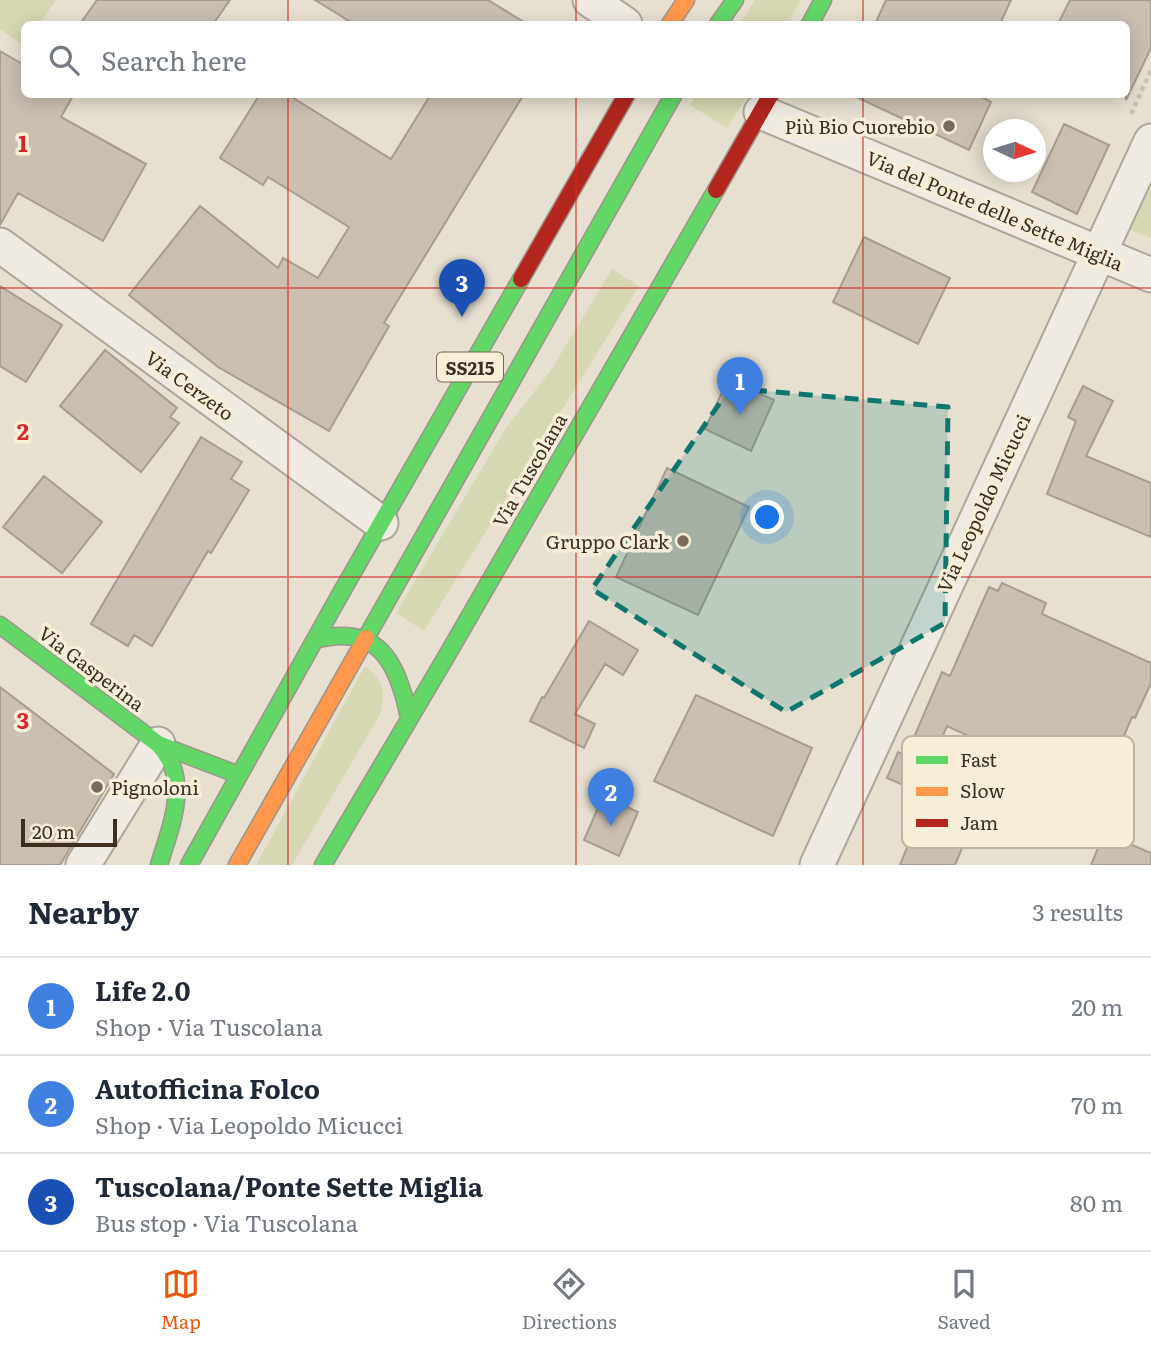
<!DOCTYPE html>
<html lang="en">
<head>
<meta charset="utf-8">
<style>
  :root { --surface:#fff; --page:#f2f2f3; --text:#1f2937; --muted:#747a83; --line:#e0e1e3; --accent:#ea580c }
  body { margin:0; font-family:Literata,serif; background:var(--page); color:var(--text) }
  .compass { position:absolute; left:983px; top:119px; width:63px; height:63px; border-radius:50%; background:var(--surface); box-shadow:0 4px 18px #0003; rotate:94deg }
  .scale { position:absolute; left:21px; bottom:18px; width:96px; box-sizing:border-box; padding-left:7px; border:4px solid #3d2e20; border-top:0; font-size:19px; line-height:24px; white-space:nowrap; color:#3d2e20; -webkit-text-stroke:5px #f7eed8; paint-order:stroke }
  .you { position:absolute; left:768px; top:518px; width:24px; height:24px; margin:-18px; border:5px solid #fff; border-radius:50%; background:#1a73e8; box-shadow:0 0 0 10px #1a73e833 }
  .badge { display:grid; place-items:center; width:46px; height:46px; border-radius:50%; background:var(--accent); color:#fff; font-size:23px; font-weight:700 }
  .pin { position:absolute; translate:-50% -58px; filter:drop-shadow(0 2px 4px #0008) }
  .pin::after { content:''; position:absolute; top:37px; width:24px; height:21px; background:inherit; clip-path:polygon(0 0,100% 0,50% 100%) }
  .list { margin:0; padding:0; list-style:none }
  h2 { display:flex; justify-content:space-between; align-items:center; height:91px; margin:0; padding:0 28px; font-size:30px }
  h2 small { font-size:23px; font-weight:400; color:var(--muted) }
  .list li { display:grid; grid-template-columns:46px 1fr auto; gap:21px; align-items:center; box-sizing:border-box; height:98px; padding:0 28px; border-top:2px solid var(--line) }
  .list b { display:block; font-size:26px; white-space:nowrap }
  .list p { margin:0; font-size:23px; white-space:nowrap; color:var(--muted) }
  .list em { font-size:23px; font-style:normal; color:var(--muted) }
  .icon { flex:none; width:38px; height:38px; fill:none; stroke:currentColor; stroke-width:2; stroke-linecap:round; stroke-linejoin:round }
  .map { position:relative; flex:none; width:1151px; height:865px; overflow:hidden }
  .search { position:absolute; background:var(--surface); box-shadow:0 4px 18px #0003; left:21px; right:21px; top:21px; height:77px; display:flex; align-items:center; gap:18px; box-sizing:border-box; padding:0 24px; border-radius:10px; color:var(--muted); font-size:26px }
  .sheet { height:385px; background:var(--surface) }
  nav { display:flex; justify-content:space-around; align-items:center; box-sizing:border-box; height:98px; border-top:2px solid var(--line); background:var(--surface); font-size:19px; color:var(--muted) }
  nav a { display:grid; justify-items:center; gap:4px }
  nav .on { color:var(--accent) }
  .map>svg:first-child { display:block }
  .green { fill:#d6d7b3 }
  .building { fill:#cbbfb2; stroke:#a89c90; stroke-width:2 }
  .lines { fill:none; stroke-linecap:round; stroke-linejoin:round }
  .street-casing { stroke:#ada599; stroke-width:37 }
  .fast-casing { stroke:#9c958a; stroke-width:19 }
  .slow-casing { stroke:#9c958a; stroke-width:19 }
  .jam-casing { stroke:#9c958a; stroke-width:19 }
  .path { stroke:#c8c2b9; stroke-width:4.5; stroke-dasharray:5 3.5; stroke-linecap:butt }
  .street { stroke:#efebe3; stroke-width:33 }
  .fast { stroke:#63d668; stroke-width:16 }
  .slow { stroke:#ff974d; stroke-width:16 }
  .jam { stroke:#b3261e; stroke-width:16 }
  .marked { fill:#0f766e; fill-opacity:0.2; stroke:#0f766e; stroke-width:5; stroke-dasharray:14 9; stroke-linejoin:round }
  .grid { fill:none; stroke:#d62828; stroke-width:2; stroke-opacity:0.55 }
  .poi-dot { fill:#786c5e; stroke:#f7eed8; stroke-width:2.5 }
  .labels { text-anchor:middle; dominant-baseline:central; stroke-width:7; stroke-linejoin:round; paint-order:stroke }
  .shield { fill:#f7eed8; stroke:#756857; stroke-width:2 }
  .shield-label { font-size:18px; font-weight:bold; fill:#3d2e20 }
  .poi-label { font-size:19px; fill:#3d2e20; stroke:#f7eed8; text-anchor:end }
  .street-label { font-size:19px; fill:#3d2e20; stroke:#f7eed8 }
  .key { fill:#f7eed8; stroke:#bfb4a1; stroke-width:2 }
  .key-label { font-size:19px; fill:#3d2e20 }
  .grid-label { font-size:23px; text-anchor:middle; font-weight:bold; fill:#d62828; stroke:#f7eed8; stroke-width:7; stroke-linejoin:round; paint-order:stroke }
</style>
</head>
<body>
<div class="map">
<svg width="1151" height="865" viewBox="0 0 1151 865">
  <rect width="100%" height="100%" fill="#e7e0d1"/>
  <path class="green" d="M0 0H56L39 24H24V46L0 29Z
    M755 0H801L787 24H740Z
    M696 95H748L727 128 690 105Z
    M1151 182V238L1128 229Z
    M612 269 639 286 424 631 396 613 506 428 551 370Z
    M365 666C384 682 386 690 380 714L292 865H256Z"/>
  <path class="building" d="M97 0H230L213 24H80Z
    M315 0H488L527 24H354Z
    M886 0H1011L1000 24H875Z
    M1070 0H1151V48L1126 100V24H1058Z
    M0 51 24 65V94H74L61 117 146 164 103 241 18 193 0 225Z
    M260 94H287L391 159 431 94H524L384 323 389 326 329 431 218 367 129 295 200 206 278 268 283 258 318 278 349 227 268 177 263 185 220 158Z
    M850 94H976L991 102 969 150Z
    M1064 124 1109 145 1077 214 1032 192Z
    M864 237 950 278 918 344 833 302Z
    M0 286 62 325 26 382 0 366Z
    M105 350 177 408 170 417 179 423 141 472 60 406Z
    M728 379 774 400 751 451 705 429Z
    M1083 386 1113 401 1086 456 1151 483V537L1047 494 1076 421 1068 417Z
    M201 437 242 462 231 479 249 490 211 553 208 551 152 646 134 635 128 646 91 624Z
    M667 468 749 507 698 615 616 577Z
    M44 476 102 522 62 573 3 527Z
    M1002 583 1046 603 1042 614 1151 663V683L1135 718 1132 717 1098 796 947 726 919 792 887 778 898 752 906 756 942 672 950 676 989 587 998 591Z
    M589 621 638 650 623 675 605 664 575 714 595 724 584 748 530 721 542 697 544 698Z
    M0 687 114 774 60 865H0Z
    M696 695 812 748 773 836 654 781Z
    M603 796 638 812 619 856 584 840Z
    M927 797 975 817 955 865H900Z
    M1104 833 1151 853V865H1091Z"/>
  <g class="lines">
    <defs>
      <path id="street" d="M590 0 625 24
        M761 112 1151 275
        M0 245 381 523
        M83 865 158 744
        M817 865 1151 141"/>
      <path id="fast" d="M718 24 735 0
        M810 24 823 0
        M0 625 158 744C192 779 171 825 159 865
        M366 638 674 94
        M315 640C378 623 398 662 409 718
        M158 744 239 775
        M189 865 341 593 521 279
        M323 865 446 657 716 190"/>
      <path id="slow" d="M670 24 686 0
        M237 865 366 638"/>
      <path id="jam" d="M716 190 771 94
        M521 279 627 94"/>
    </defs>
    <use href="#street" class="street-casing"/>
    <use href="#fast" class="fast-casing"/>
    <use href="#slow" class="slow-casing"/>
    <use href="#jam" class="jam-casing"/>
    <path class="path" d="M1131 114 1151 70"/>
    <use href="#street" class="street"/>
    <use href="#fast" class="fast"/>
    <use href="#slow" class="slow"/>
    <use href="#jam" class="jam"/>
  </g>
  <path class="marked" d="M730 388 948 407 945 623 786 712 592 589Z"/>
  <path class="grid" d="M288 0V24M576 0V24M863 0V24M288 94V865M576 94V865M863 94V865M0 288H1151M0 577H1151"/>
  <g class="poi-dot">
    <circle cx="949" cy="126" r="7"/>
    <circle cx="683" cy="541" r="7"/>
    <circle cx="97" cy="787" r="7"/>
  </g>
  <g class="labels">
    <rect class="shield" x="437" y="352.5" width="66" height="29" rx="5"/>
    <g class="shield-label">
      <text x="470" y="367">SS215</text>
    </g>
    <g class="poi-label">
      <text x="935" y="126">Più Bio Cuorebio</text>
      <text x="669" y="541">Gruppo Clark</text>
      <text x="111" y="787" text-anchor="start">Pignoloni</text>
    </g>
    <g class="street-label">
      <text transform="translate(995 210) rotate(23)">Via del Ponte delle Sette Miglia</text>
      <text transform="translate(190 385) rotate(36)">Via Cerzeto</text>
      <text transform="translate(529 470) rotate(-60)">Via Tuscolana</text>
      <text transform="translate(983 503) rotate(-65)">Via Leopoldo Micucci</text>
      <text transform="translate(92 668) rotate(37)">Via Gasperina</text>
    </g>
  </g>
  <rect x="902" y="736" width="232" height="112" rx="10" class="key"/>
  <rect x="916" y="756" width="32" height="8" fill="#63d668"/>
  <rect x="916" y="787" width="32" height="9" fill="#ff974d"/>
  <rect x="916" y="819" width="32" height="8" fill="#b3261e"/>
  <g class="key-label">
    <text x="960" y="767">Fast</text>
    <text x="960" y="798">Slow</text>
    <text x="960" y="830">Jam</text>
  </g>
  <g class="grid-label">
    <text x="23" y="152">1</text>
    <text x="23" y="440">2</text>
    <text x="23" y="729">3</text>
  </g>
</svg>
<svg class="compass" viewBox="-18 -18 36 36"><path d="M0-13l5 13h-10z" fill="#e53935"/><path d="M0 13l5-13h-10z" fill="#747a83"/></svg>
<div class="scale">20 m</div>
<div class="you"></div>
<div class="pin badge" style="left:740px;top:415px;background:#3f7fe0">1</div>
<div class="pin badge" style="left:611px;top:826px;background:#3f7fe0">2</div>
<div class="pin badge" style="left:462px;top:317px;background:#1a4fb4">3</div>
<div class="search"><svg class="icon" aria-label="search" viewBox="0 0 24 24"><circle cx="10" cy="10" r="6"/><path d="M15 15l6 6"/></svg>Search here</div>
</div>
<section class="sheet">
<h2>Nearby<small>3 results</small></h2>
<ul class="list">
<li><span class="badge" style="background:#3f7fe0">1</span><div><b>Life 2.0</b><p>Shop · Via Tuscolana</p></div><em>20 m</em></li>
<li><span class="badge" style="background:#3f7fe0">2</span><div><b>Autofficina Folco</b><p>Shop · Via Leopoldo Micucci</p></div><em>70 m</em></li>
<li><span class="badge" style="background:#1a4fb4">3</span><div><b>Tuscolana/Ponte Sette Miglia</b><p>Bus stop · Via Tuscolana</p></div><em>80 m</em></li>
</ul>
</section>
<nav>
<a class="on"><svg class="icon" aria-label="map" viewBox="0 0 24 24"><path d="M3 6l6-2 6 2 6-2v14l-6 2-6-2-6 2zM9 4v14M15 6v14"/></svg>Map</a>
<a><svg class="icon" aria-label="directions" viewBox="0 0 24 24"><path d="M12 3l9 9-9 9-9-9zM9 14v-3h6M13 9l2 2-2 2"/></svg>Directions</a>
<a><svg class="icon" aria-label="saved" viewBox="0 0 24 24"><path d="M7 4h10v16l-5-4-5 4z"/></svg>Saved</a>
</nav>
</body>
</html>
